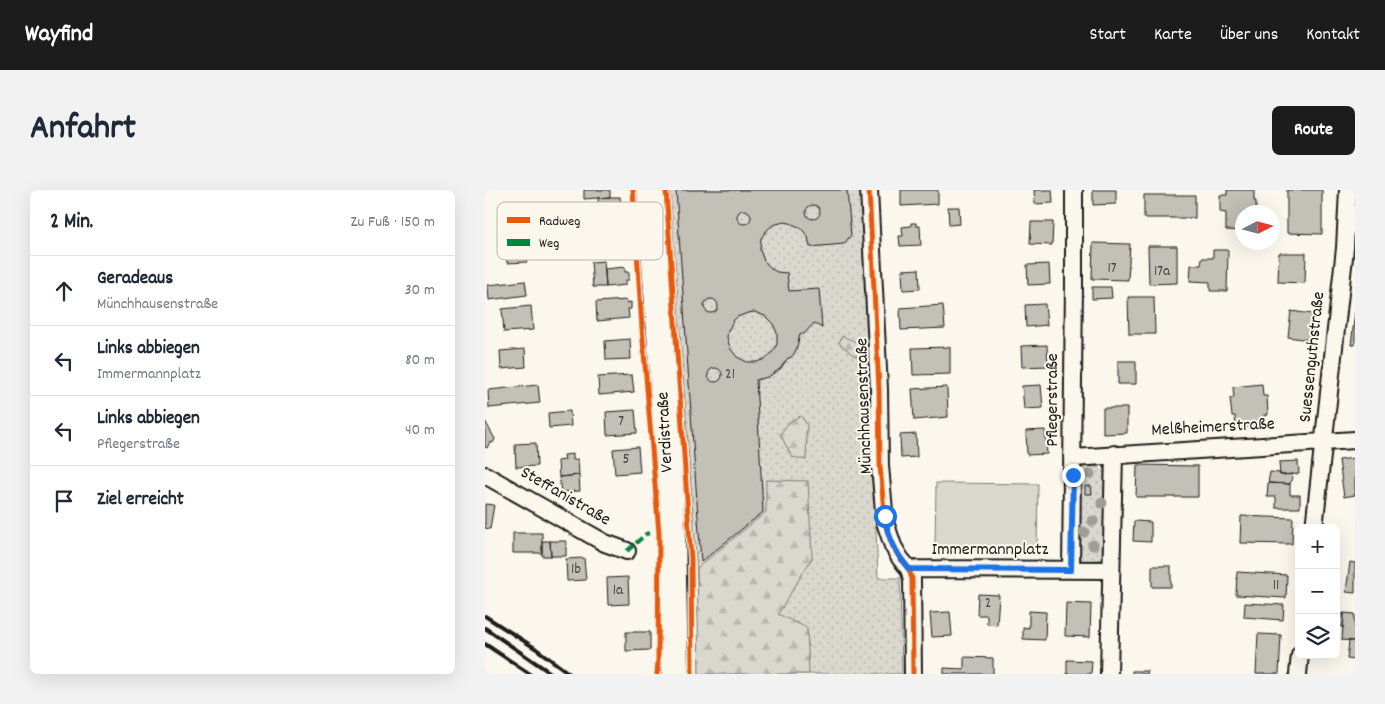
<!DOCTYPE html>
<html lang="de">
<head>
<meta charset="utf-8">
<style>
  :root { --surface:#fff; --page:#f2f2f3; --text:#1f2937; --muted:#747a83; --line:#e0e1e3; --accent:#1c1c1c }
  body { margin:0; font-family:Dekko,sans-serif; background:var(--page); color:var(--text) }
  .controls { position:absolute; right:15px; bottom:15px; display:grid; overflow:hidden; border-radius:8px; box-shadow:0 5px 20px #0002 }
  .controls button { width:45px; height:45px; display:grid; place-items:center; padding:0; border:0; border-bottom:1px solid var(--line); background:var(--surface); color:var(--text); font:25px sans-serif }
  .compass { position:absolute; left:750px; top:15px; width:45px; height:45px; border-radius:50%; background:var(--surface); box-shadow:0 5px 20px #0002; rotate:84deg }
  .stop { position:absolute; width:15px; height:15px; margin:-11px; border:4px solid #1a73e8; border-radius:50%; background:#fff }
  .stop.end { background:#1a73e8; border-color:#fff; box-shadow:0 1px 5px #0008 }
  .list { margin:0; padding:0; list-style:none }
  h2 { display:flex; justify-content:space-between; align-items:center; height:65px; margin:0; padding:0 20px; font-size:21px }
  h2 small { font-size:16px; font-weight:400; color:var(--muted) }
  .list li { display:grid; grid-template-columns:32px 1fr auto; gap:15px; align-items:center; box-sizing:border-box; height:70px; padding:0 20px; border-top:1px solid var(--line) }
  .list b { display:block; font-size:19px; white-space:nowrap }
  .list p { margin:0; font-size:16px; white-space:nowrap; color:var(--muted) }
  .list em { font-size:16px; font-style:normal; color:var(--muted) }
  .icon { flex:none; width:28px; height:28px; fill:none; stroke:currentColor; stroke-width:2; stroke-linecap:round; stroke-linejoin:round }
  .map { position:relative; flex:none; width:870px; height:484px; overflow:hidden; border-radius:8px }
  header { display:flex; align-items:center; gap:30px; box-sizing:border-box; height:70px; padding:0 25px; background:var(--accent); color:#fff }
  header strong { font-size:24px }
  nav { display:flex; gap:28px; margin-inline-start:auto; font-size:18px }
  .intro { display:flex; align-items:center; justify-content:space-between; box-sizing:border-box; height:120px; padding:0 30px }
  h1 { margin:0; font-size:35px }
  .button { padding:12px 22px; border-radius:8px; background:var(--accent); color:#fff; font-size:18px; font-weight:700 }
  main { display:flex; gap:30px; padding:0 30px }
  aside { flex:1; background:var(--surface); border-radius:8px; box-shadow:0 5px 20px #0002 }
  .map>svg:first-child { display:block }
  .grass { fill:url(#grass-dots); stroke:#7b7a75 }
  .forest { fill:url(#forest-firs); stroke:#7b7a75 }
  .pitch { fill:#dad7ce; stroke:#7b7a75 }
  .building { fill:#c3c0b8; stroke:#1c1c1c; fill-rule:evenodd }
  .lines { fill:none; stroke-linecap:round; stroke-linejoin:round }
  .street-casing { stroke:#1c1c1c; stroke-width:20 }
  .primary-casing { stroke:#1c1c1c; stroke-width:30 }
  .street { stroke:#fbf7ec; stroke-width:16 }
  .primary { stroke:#fbf7ec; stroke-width:26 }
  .rail { stroke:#1c1c1c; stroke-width:4 }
  .quiet { stroke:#00873e; stroke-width:4; stroke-dasharray:8 4; stroke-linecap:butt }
  .cycleway-casing { stroke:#fbf7ec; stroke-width:8 }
  .cycleway { stroke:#e8590c; stroke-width:5 }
  .tree { fill:#a09d97 }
  .route { stroke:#1a73e8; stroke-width:6 }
  .labels { text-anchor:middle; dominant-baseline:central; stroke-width:4; stroke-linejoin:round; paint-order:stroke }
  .number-label { font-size:15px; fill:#464543 }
  .street-label { font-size:18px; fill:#1c1c1c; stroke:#fbf7ec }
  .key { fill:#fbf7ec; stroke:#b8b5ae; stroke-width:1 }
  .key-label { font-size:14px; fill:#1c1c1c }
</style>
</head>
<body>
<header>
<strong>Wayfind</strong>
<nav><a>Start</a><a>Karte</a><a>Über uns</a><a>Kontakt</a></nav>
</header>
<div class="intro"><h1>Anfahrt</h1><a class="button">Route</a></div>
<main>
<aside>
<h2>2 Min.<small>Zu Fuß · 150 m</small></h2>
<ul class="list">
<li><svg class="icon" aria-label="ahead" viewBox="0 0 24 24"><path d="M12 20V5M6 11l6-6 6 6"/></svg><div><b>Geradeaus</b><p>Münchhausenstraße</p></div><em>30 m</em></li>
<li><svg class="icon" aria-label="left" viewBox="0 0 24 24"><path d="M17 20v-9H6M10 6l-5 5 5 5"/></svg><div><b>Links abbiegen</b><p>Immermannplatz</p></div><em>80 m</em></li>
<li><svg class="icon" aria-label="left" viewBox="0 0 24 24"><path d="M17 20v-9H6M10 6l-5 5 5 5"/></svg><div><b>Links abbiegen</b><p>Pflegerstraße</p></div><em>40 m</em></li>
<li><svg class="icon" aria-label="arrive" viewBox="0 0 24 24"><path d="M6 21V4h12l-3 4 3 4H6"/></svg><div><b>Ziel erreicht</b></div></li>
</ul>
</aside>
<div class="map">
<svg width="870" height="484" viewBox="0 0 870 484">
  <defs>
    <pattern id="grass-dots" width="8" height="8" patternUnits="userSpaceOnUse" patternTransform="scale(1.25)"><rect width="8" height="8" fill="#dad7ce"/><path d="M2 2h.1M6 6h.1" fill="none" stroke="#bab8b0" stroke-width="1.8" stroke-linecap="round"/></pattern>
    <pattern id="forest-firs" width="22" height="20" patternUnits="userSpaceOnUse" patternTransform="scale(1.25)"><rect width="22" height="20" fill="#dad7ce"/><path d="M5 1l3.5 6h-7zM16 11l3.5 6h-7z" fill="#bab8b0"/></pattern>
  </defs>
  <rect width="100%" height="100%" fill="#fbf7ec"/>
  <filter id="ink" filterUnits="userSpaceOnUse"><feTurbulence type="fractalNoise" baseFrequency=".02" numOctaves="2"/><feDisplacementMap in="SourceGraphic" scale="10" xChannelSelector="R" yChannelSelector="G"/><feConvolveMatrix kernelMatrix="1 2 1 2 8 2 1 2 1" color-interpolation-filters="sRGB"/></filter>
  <g filter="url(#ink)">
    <path class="grass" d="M185 0H377L393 388H415L417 484H214V443L211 367Z
      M599 276 613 277 621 285 618 365 615 370 597 371 593 364 594 279Z"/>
    <path class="forest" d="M357 146 376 154 381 171 367 164 354 153Z
      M316 226 322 235 321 270 307 267 295 244 305 231Z
      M281 290 323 291 327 368 293 424 322 438 324 484H214L212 378 281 322Z"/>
    <path class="pitch" d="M451 293 553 294 552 360 450 359Z"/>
    <path class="building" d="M99 0H125V7L99 9Z
      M191 0H362L366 45 359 54 325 57 323 47 316 38 305 33 299 32 288 35 283 39 276 48 275 60 279 71 287 79 292 82 302 83 304 101 334 99 337 138 329 133 319 144H315L312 157 309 164 305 168H303L295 179 283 187 271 190 278 322 216 372ZM269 122 280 126 288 134 292 143V153L290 159 282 168 272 172H262L252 167 245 158 242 147 243 141 248 131 252 127 263 123Z
      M416 0H453V14L416 16Z
      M549 0H567L568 13 550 14Z
      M608 0H631V14L608 15Z
      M742 0H769V11H771V20H769V22H758V41L741 40V23L735 22V5H742Z
      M802 0H837V44L802 43Z
      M659 5H710V28H659Z
      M125 7H135L137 25H129L130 29H124L123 26 114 27 113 8Z
      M321 22a7 7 0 1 1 14 0a7 7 0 1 1-14 0Z
      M463 17H474L475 34 464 35Z
      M252 27a7 7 0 1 1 14 0a7 7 0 1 1-14 0Z
      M546 32H568L567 55 545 54Z
      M426 33H431V36H435L436 55 415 56 414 46H418L417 37 426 36Z
      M608 53 645 54 643 90 607 89Z
      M40 54 42 72 22 73 21 56Z
      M663 56H692V93L664 94Z
      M728 60H743L742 101H725V92L705 91 706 75H716L717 68H728Z
      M794 63H821L820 93 793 92Z
      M119 71 121 97H108L106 72Z
      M564 74 565 94 543 95 542 75Z
      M140 77V82H144V90H141V95L121 97 120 79Z
      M434 79 435 99 418 100 417 80Z
      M40 91 42 105 4 110 3 95Z
      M607 97H626L627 108 607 109Z
      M643 107H669L670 144H644Z
      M219 116a7 7 0 1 1 14 0a7 7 0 1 1-14 0Z
      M142 110V113L146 112V119H143L144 128 112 131 111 112Z
      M560 114 562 135 541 137 540 115Z
      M458 115 460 138 416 140 415 118Z
      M46 116 48 140 19 142 17 119Z
      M806 121 827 124 824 150 803 147Z
      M870 122V155H866Z
      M145 149 146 169 121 170 120 151Z
      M562 155 563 176 537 177 536 156Z
      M465 157V184L428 185 427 158Z
      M40 159 41 177 16 179 15 161Z
      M633 171H651V194H633Z
      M223 185a7 7 0 1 1 14 0a7 7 0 1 1-14 0Z
      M147 185 149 202 114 205 113 187Z
      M777 194 778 206H782L783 225H779L780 236 751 238 750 226H747L745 208H749L748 197Z
      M53 195 55 213 4 218 3 200Z
      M556 195 558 218 539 219 537 196Z
      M462 197 463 227 429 230 427 199Z
      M618 218H642V243L618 244Z
      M150 220 152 243 122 245 121 222Z
      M85 221 86 236 64 238 63 223Z
      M0 231 10 249 8 253 5 252 2 258 0 257Z
      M560 240 562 264 542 265 541 241Z
      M431 244 432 267 416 268 415 245Z
      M51 253 52 276 31 277 30 254Z
      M153 257 155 282 130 284 128 259Z
      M88 264V270L93 269 94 285 74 287 73 271 80 270 79 265Z
      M870 268V305L859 307 854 270Z
      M813 271 814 284 795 285 794 272Z
      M652 275 713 276V307H651Z
      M785 282 795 283V285L808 284 805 294 783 293Z
      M94 285 95 301 76 302 74 287Z
      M783 293 805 294V305H815V318H791V307H782Z
      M600 296H606L607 304H600Z
      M0 314 9 315 5 339 0 338Z
      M756 326 808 328 807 354 755 353Z
      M649 331 666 332V352L648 351Z
      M28 343H57V363H28Z
      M57 351H65L66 366H57Z
      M65 351H81V366H66Z
      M99 368 101 390 82 391 81 369Z
      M865 372 870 373V403L861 402Z
      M667 376H686V397H667Z
      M752 382 802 385 801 408 751 405Z
      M143 387 144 414 123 415 122 388Z
      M493 404 514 405 512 435 502 434V425H492Z
      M581 413 606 414 605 447 580 446Z
      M760 413 799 415 798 430 759 427Z
      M544 421 561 422 560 450 538 449V437L544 438Z
      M465 422 467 446 447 447 445 423Z
      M859 423 870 424V451L857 450Z
      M859 423 858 438 853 435V428L857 424Z
      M141 442H165V460L141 461Z
      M773 444 796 445 794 484H771Z
      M864 451H870V470L862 469Z
      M479 467 508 468V484H459V478L479 479Z
      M582 470 607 471 606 484H582Z
      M647 481H663L662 484H647Z"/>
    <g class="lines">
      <defs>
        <path id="street" d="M384 0 394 199 395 276 400 332 408 356 415 368 424 379 427 389 428 484
          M588 268 870 250
          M0 285 120 353 142 361
          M829 338 860 58 863 0
          M424 379 626 380
          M586 380 589 94V0
          M624 484 629 264
          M813 484 815 465"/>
        <path id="primary" d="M165 0 178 185 187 342 190 484"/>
      </defs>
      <use href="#street" class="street-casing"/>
      <use href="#primary" class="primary-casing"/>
      <use href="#street" class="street"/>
      <use href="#primary" class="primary"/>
      <path class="rail" d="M0 426 50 458 85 484
        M0 438 67 484
        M0 454 45 484"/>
      <path class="quiet" d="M142 361 161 344 164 343"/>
      <defs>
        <path id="cycleway" d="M148 0 157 138 174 343 173 471 172 484
          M181 0 206 368 207 484
          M384 0 394 199 395 276 400 332 408 356 415 368 424 379 427 389 428 484"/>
      </defs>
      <use href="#cycleway" class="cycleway-casing"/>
      <use href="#cycleway" class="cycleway"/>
    </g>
    <g class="tree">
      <circle cx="605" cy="284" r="5.5"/>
      <circle cx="617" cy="313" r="5.5"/>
      <circle cx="608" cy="331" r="5.5"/>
      <circle cx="599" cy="342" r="5.5"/>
      <circle cx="608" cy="355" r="5.5"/>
    </g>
  </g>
  <g class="lines" filter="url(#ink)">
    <path class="route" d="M400 326C402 346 411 364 424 379L586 380 588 285"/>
  </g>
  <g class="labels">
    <g class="number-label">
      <text x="627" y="79">17</text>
      <text x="677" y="82">17a</text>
      <text x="245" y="185">21</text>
      <text x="136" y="232">7</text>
      <text x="141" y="270">5</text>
      <text x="91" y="380">1b</text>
      <text x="791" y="396">11</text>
      <text x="133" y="401">1a</text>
      <text x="503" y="414">2</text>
    </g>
    <g class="street-label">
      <text transform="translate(828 167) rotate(-84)">Suessenguthstraße</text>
      <text transform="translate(568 210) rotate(-90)">Pflegerstraße</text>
      <text transform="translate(380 216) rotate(-92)">Münchhausenstraße</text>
      <text transform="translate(728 238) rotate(-3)">Melßheimerstraße</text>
      <text transform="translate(181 242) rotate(-93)">Verdistraße</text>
      <text transform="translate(80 307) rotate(30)">Steffanistraße</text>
      <text x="505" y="360">Immermannplatz</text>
    </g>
  </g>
  <rect x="12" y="12" width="166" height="58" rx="8" class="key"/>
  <rect x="22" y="27" width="23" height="6" fill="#e8590c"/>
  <rect x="22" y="49" width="23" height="7" fill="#00873e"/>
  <g class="key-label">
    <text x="54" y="35">Radweg</text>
    <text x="54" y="57">Weg</text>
  </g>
</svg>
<div class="controls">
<button>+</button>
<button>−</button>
<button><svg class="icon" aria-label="layers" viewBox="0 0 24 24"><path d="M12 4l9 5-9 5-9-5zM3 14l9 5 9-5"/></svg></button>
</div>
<svg class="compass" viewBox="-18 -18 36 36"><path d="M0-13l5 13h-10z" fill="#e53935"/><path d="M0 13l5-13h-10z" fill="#747a83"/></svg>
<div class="stop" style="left:400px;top:326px"></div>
<div class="stop end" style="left:588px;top:285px"></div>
</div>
</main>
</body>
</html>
